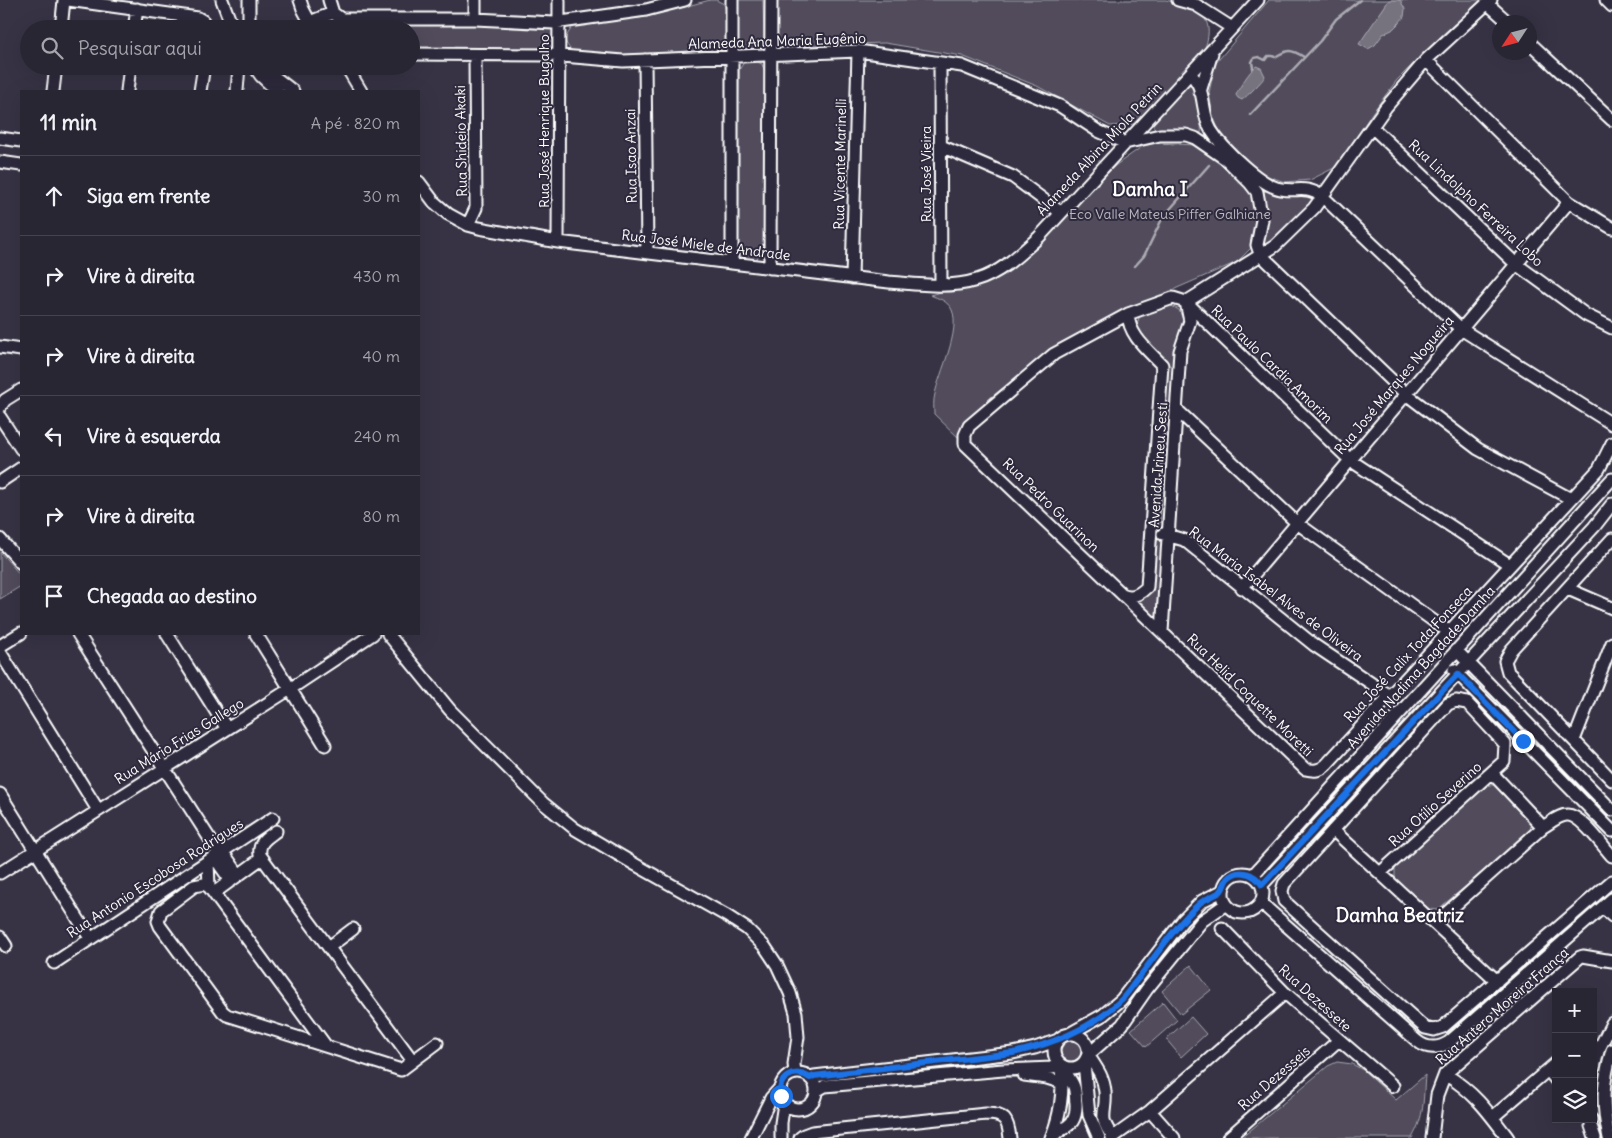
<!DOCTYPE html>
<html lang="pt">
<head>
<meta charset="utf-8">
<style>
  :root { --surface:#292634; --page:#353240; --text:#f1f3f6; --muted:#a5a5ac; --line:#45434f }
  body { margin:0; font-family:Delius,sans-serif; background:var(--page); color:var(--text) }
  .controls { position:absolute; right:15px; bottom:15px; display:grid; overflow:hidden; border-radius:0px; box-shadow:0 5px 20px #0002 }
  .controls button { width:45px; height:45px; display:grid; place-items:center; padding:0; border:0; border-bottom:1px solid var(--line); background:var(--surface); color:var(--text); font:25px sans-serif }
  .compass { position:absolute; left:1492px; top:15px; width:45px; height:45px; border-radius:50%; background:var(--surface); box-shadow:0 5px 20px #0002; rotate:234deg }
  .stop { position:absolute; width:15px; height:15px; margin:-11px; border:4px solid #1a73e8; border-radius:50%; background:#fff }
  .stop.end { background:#1a73e8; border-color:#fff; box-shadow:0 1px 5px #0008 }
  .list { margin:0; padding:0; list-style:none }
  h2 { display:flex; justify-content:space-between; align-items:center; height:65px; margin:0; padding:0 20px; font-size:21px }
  h2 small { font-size:16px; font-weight:400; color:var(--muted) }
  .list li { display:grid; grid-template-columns:32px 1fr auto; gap:15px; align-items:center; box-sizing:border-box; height:80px; padding:0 20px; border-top:1px solid var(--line) }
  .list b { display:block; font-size:19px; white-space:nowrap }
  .list em { font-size:16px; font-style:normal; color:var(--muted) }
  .icon { flex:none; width:28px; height:28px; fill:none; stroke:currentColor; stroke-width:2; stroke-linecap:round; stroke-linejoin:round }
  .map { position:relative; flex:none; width:1612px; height:1138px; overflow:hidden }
  .search { position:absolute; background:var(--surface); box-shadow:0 5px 20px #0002; left:20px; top:20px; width:400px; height:55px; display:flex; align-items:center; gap:12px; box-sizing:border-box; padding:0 18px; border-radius:28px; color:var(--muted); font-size:19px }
  .panel { position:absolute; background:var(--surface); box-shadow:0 5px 20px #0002; left:20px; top:90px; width:400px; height:545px; border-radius:0px }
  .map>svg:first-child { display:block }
  .green { fill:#514c5c; stroke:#a8a6ae }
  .water { fill:#76737f; stroke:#adabb2 }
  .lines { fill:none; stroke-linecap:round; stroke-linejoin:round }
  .stream { stroke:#adabb2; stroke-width:2.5 }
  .minor-casing { stroke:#fff; stroke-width:15 }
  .minor { stroke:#2f2a3d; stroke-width:11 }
  .route { stroke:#1a73e8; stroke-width:6 }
  .labels { text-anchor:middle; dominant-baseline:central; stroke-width:4; stroke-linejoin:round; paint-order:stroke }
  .street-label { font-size:14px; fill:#fff; stroke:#2f2a3d }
  .park-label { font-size:14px; fill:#b9b7be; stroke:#2f2a3d }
  .district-label { font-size:19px; font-weight:bold; fill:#fff; stroke:#2f2a3d }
</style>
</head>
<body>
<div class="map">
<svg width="1612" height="1138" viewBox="0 0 1612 1138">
  <rect width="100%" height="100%" fill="#373345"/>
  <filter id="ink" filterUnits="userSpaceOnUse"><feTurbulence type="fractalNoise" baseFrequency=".02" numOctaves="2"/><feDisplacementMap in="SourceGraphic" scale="10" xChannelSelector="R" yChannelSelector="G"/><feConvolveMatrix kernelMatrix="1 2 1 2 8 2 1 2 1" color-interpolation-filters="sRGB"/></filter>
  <g filter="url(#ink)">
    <path class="green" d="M710 0H716L724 4 726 11V47L718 51 622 57 572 51C562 40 565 38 573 26L646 17Z
      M738 0H763L764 39 760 48C751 51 745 52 738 44Z
      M774 0H1166C1194 8 1217 13 1205 48L1134 124 1110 126 1037 86 962 56 885 43 788 46 777 39Z
      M1269 0H1481L1439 38 1397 80 1372 113 1358 135 1334 168 1310 180 1285 182 1259 173 1221 135 1213 116 1209 93 1215 64Z
      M353 22H474L555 28 557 41 551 48 411 50V29H354Z
      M753 60 762 64 766 75 765 246 763 252 756 259C747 259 742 259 736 250L739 70 744 62Z
      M1192 83C1195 89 1203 127 1201 133L1196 135C1183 129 1169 128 1155 130L1152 123 1188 84Z
      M1157 143 1195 145 1206 151 1235 175 1251 194 1256 217 1251 248 1237 262 1108 318 1052 350 990 398 962 426 961 440 934 414C934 408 933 401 935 394 939 374 961 330 952 310 948 301 938 298 930 295L995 278 1053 232 1072 209 1116 165 1143 146Z
      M1265 191 1285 195 1308 193 1312 195 1313 200 1311 205 1267 246 1262 242V194Z
      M1168 304 1179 310 1185 324 1176 342 1173 364 1166 523 1160 522 1167 365 1165 361 1140 334 1137 325 1140 314Z
      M1160 539 1162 543 1156 616 1153 619 1135 600 1152 583 1157 541Z
      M0 552 21 576V586L0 599Z
      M1490 785H1497L1530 822 1531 828 1528 835 1437 910 1429 909 1395 878V870L1397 864 1484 786Z
      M1191 965 1211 990 1181 1014 1162 991Z
      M1163 1002 1177 1020 1146 1047 1131 1030Z
      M1191 1017 1206 1034 1181 1057 1166 1039Z
      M1059 1051a11 11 0 1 1 22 0a11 11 0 1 1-22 0Z
      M1337 1062 1352 1064 1363 1070 1396 1100 1425 1075C1423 1100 1425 1115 1412 1138H1241L1328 1066Z"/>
    <path class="water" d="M1389 0H1400L1405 9 1404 17 1398 24 1392 30 1383 34 1375 45 1368 49 1359 44Z
      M1256 66 1261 68 1265 76C1263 81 1247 96 1242 100L1238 98 1236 95C1239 87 1250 71 1256 66Z"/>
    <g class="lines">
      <path class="stream" d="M1253 68 1252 62 1254 58 1259 57 1265 60 1268 56H1272L1275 57C1288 49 1291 49 1304 57
        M1250 115 1320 41 1336 19 1360 0
        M1135 266 1144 256 1163 217 1209 165"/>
      <defs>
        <path id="minor" d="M68 0 198 18 203 21 207 29
          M222 0 233 29
          M249 0V18L251 29
          M300 0 303 9 313 28
          M329 0 333 13
          M1178 0 1196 5 1232 28
          M1606 0 1612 6
          M1488 4 1508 22
          M341 19H475L554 23 646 10 685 0
          M475 19V0
          M61 29 64 0
          M134 29 137 9
          M313 29 315 20 333 13 341 19 346 29
          M1530 43 1612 120
          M411 54 550 55 623 61 858 51 962 66 1060 106 1098 131 1125 143 1160 135H1186L1195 138 1227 160 1250 183 1257 192 1262 220 1257 245 1260 254 1406 394 1478 449 1571 499
          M645 60 647 252
          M1426 60 1569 202 1612 228
          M940 63 941 285
          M254 66 261 76 277 91
          M265 66 267 71 293 91
          M346 66 361 91
          M1190 74C1207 88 1200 112 1211 130 1222 148 1261 186 1281 189 1299 192 1304 185 1322 196L1461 329 1612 424
          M53 91 56 66
          M127 91 130 66
          M200 91 204 66
          M237 91 239 66
          M1200 92 1212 53
          M1373 128 1516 264 1586 315 1612 328
          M0 138 21 141
          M941 146 1013 177 1060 212
          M0 162 21 165
          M419 182 434 202 448 214 468 225 479 228 558 242 889 282C917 284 949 289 977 280 1001 273 1021 253 1039 237L1258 0
          M468 225 476 208 475 55
          M558 242 559 0
          M732 263V0
          M770 268 771 0
          M852 278 858 51
          M1186 302 1275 246 1314 208 1386 107 1426 60 1491 0
          M0 347 21 350
          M0 407 5 400 21 390
          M1176 409 1297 523 1449 632
          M0 417 21 449
          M0 482 21 468
          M1163 534 1184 540 1314 645 1390 696
          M0 539 21 563
          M1612 539 1511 650 1505 661 1508 672 1612 780
          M1510 565 1350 460 1186 302 1173 298 1128 314 1054 354 969 426 965 435V444L1305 769C1314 771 1320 771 1326 765L1599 469 1612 443
          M1242 588 1569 202
          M1568 589 1612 608
          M1122 594C1132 599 1140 594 1147 587L1162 365C1148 350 1129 336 1128 314
          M1162 632 1180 351 1190 321 1186 302
          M78 634 219 853
          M167 634 227 729
          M256 634 325 745
          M388 634 450 710 543 803 575 829 636 865 727 916 747 929 765 947 777 965 790 993 796 1013 798 1037 794 1064 795 1073
          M0 646 21 633
          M1456 650 1612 810
          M0 652 98 810
          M1454 670 1612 831
          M1574 740 1612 643
          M1492 773 1543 827
          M0 794 90 938
          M1333 830 1497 981
          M276 831C267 838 258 842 260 855L413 1061
          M222 851 239 875
          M214 857 231 881
          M208 861 209 887
          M1223 893a20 20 0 1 1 40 0a20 20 0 1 1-40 0Z
          M0 873 290 689 373 634
          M1380 873 1504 761 1505 744 1467 703 1456 701 1448 704 1284 884 1282 891 1284 901 1425 1028 1434 1030 1443 1027 1612 881
          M1253 875 1612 479
          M1262 885 1594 527 1612 504
          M214 893 262 858
          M1261 903 1417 1041C1427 1049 1438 1049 1449 1042L1612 899
          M1603 907 1612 916
          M1435 923 1543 827C1550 823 1559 815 1567 815 1580 814 1603 846 1612 856
          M1222 928 1285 993 1393 1086
          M0 937 6 946
          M329 947 353 929
          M54 963 273 818
          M1054 1051a17 17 0 1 1 34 0a17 17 0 1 1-34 0Z
          M1069 1034 1103 1015 1121 1000 1183 920 1202 901 1222 891
          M326 1046 209 887 204 884 194 886 161 911 158 921 160 926 223 1012 227 1015 401 1070 437 1043
          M1089 1054 1122 1025 1147 989 1202 921 1226 904
          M1088 1055C1096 1067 1104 1077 1105 1092 1107 1114 1097 1116 1113 1137
          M1084 1063 1089 1115 1099 1138
          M1548 1070 1556 1080
          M1593 1072 1598 1051 1612 1023
          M780 1091a18 18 0 1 1 36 0a18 18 0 1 1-36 0Z
          M1445 1074C1475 1093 1487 1110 1508 1138
          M1024 1075 1047 1078 1063 1083
          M810 1078 814 1076 1013 1053 1035 1048 1058 1040
          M816 1091 825 1086 1003 1070 1052 1068 1058 1063
          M1150 1111 1174 1138
          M1493 1117 1556 1063
          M1591 1119V1126L1595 1138
          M1052 1136C1068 1125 1077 1125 1076 1103 1075 1098 1076 1092 1074 1087 1072 1080 1065 1074 1063 1066
          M751 1138 771 1098 780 1088
          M781 1138V1123L784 1103
          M800 1138 804 1135 812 1132 986 1114C1005 1114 1008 1120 1010 1138
          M1051 1138C1060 1117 1064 1091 1061 1069
          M1112 1138 1150 1111 1285 993
          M1228 1138 1339 1040
          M1432 1138 1437 1095 1445 1074 1580 957 1583 956 1612 961
          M1609 1138C1602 1105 1602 1083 1612 1050"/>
      </defs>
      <use href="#minor" class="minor-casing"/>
      <use href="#minor" class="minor"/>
    </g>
  </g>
  <g class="lines" filter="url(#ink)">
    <path class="route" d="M781 1096C776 1078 795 1067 810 1078L814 1076 1013 1053C1052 1044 1092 1029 1121 1000 1128 993 1133 984 1140 976 1159 951 1177 924 1200 903 1206 898 1214 896 1220 892 1224 889 1224 883 1227 879 1238 867 1254 873 1262 885L1458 674 1523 741"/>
  </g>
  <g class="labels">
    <g class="street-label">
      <text transform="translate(777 41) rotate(-2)">Alameda Ana Maria Eugênio</text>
      <text transform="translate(544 121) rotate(-90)">Rua José Henrique Bugalho</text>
      <text transform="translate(461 141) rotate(-91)">Rua Shideio Akaki</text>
      <text transform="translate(1099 149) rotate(-47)">Alameda Albina Miola Petrin</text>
      <text transform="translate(631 156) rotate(-91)">Rua Isao Anzai</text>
      <text transform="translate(840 164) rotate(-89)">Rua Vicente Marinelli</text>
      <text transform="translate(926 174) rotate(-90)">Rua José Vieira</text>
      <text transform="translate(1476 203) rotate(43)">Rua Lindolpho Ferreira Lobo</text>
      <text transform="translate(706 245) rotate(7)">Rua José Miele de Andrade</text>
      <text transform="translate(1272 364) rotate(44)">Rua Paulo Cardia Amorim</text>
      <text transform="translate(1394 385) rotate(-50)">Rua José Marques Nogueira</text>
      <text transform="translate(1158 465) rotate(-86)">Avenida Irineu Sesti</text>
      <text transform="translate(1051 505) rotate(44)">Rua Pedro Guarinon</text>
      <text transform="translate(1276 594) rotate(37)">Rua Maria Isabel Alves de Oliveira</text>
      <text transform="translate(1408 654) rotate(-47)">Rua José Calix Toda Fonseca</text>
      <text transform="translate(1421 667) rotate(-48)">Avenida Nadima Bagdade Damha</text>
      <text transform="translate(1250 695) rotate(44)">Rua Helid Coquette Moretti</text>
      <text transform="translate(179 741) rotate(-32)">Rua Mário Frias Gallego</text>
      <text transform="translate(1435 804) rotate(-42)">Rua Otílio Severino</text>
      <text transform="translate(155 878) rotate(-33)">Rua Antonio Escobosa Rodrigues</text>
      <text transform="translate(1315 998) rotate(42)">Rua Dezessete</text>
      <text transform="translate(1502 1006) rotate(-41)">Rua Antero Moreira França</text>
      <text transform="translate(1274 1078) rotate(-41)">Rua Dezesseis</text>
    </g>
    <g class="park-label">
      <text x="1170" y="214">Eco Valle Mateus Piffer Galhiane</text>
    </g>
    <g class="district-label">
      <text x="1150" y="189">Damha I</text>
      <text x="1400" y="915">Damha Beatriz</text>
    </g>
  </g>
</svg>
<div class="controls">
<button>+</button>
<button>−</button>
<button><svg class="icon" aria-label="layers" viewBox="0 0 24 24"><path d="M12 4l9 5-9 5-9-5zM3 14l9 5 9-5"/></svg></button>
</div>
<svg class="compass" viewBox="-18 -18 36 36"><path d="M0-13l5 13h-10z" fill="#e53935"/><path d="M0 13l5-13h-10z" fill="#a5a5ac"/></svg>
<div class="stop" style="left:781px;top:1096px"></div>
<div class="stop end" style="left:1523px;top:741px"></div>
<div class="search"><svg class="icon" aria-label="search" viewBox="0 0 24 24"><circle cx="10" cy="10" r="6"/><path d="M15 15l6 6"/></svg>Pesquisar aqui</div>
<section class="panel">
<h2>11 min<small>A pé · 820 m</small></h2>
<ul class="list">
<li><svg class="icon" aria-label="ahead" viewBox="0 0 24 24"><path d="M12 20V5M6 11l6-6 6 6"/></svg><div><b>Siga em frente</b></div><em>30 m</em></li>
<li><svg class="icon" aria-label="right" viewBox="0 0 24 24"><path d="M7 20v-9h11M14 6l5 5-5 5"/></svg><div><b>Vire à direita</b></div><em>430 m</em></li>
<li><svg class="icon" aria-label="right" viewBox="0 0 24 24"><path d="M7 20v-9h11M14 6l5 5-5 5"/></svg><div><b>Vire à direita</b></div><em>40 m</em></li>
<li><svg class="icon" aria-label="left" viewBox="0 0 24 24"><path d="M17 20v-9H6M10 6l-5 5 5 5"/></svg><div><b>Vire à esquerda</b></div><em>240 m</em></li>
<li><svg class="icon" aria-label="right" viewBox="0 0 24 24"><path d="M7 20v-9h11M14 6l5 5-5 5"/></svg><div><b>Vire à direita</b></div><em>80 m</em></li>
<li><svg class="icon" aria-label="arrive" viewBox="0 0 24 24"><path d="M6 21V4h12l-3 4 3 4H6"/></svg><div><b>Chegada ao destino</b></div></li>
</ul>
</section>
</div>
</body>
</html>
